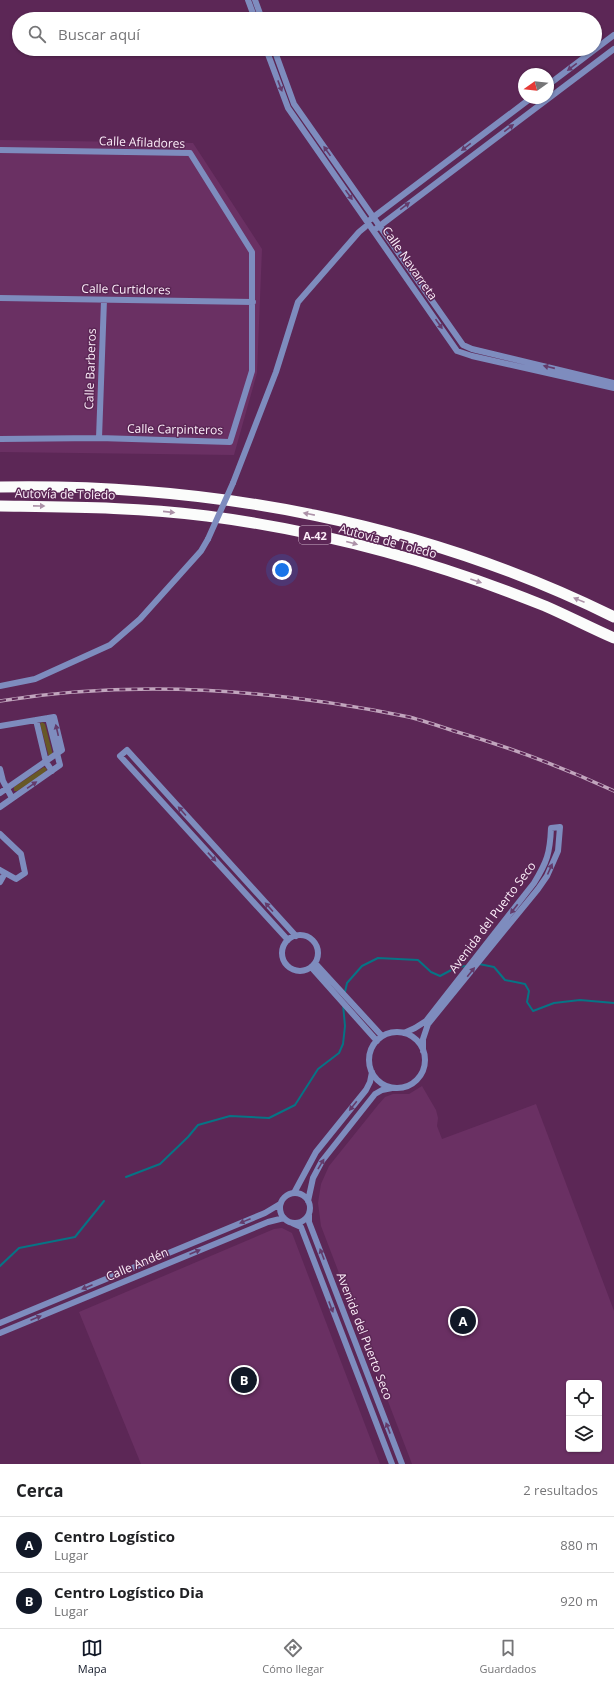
<!DOCTYPE html>
<html lang="es">
<head>
<meta charset="utf-8">
<style>
  :root { --surface:#fff; --page:#f2f2f2; --text:#202124; --muted:#757577; --line:#e0e0e0; --accent:#111827 }
  body { margin:0; font-family:"Open Sans",sans-serif; background:var(--page); color:var(--text) }
  .controls { position:absolute; right:12px; bottom:12px; display:grid; overflow:hidden; border-radius:4px; box-shadow:0 1px 3px #0004 }
  .controls button { width:36px; height:36px; display:grid; place-items:center; padding:0; border:0; border-bottom:1px solid var(--line); background:var(--surface); color:var(--text); font:20px sans-serif }
  .compass { position:absolute; left:518px; top:68px; width:36px; height:36px; border-radius:50%; background:var(--surface); box-shadow:0 1px 3px #0004; rotate:255deg }
  .you { position:absolute; left:282px; top:570px; width:14px; height:14px; margin:-10px; border:3px solid #fff; border-radius:50%; background:#1a73e8; box-shadow:0 0 0 6px #1a73e833 }
  .badge { display:grid; place-items:center; width:26px; height:26px; border-radius:50%; background:var(--accent); color:#fff; font-size:13px; font-weight:700 }
  .pin { position:absolute; translate:-50% -50%; border:2px solid #fff; box-shadow:0 1px 4px #0006 }
  .list { margin:0; padding:0; list-style:none }
  h2 { display:flex; justify-content:space-between; align-items:center; height:52px; margin:0; padding:0 16px; font-size:17px }
  h2 small { font-size:13px; font-weight:400; color:var(--muted) }
  .list li { display:grid; grid-template-columns:26px 1fr auto; gap:12px; align-items:center; box-sizing:border-box; height:56px; padding:0 16px; border-top:1px solid var(--line) }
  .list b { display:block; font-size:15px; white-space:nowrap }
  .list p { margin:0; font-size:13px; white-space:nowrap; color:var(--muted) }
  .list em { font-size:13px; font-style:normal; color:var(--muted) }
  .icon { flex:none; width:22px; height:22px; fill:none; stroke:currentColor; stroke-width:2; stroke-linecap:round; stroke-linejoin:round }
  .map { position:relative; flex:none; width:614px; height:1464px; overflow:hidden }
  .search { position:absolute; background:var(--surface); box-shadow:0 1px 3px #0004; left:12px; right:12px; top:12px; height:44px; display:flex; align-items:center; gap:10px; box-sizing:border-box; padding:0 14px; border-radius:22px; color:var(--muted); font-size:15px }
  .sheet { height:164px; background:var(--surface) }
  nav { display:flex; justify-content:space-around; align-items:center; box-sizing:border-box; height:56px; border-top:1px solid var(--line); background:var(--surface); font-size:11px; color:var(--muted) }
  nav a { display:grid; justify-items:center; gap:2px }
  nav .on { color:var(--accent) }
  .map>svg:first-child { display:block }
  .built { fill:#6a3063; fill-rule:evenodd }
  .green { fill:#675827 }
  .lines { fill:none; stroke-linecap:round; stroke-linejoin:round }
  .stream { stroke:#067485; stroke-width:2 }
  .street { stroke:#7e8cbe; stroke-width:6 }
  .highway { stroke:#fbfcfb; stroke-width:11 }
  .rail-casing { stroke:#c1a5bd; stroke-width:3.5 }
  .rail { stroke:#5c2756; stroke-width:2; stroke-dasharray:6; stroke-linecap:butt }
  .street-bridge { stroke:#7e8cbe; stroke-width:6 }
  .oneway { fill:#633b6b }
  .oneway2 { fill:#ac92a8 }
  .labels { text-anchor:middle; dominant-baseline:central; stroke-width:3; stroke-linejoin:round; paint-order:stroke }
  .shield { fill:#5c2756; stroke:#ccb2c8; stroke-width:1 }
  .shield-label { font-size:11px; font-weight:bold; fill:#fceef9 }
  .street-label { font-size:12px; fill:#fceef9; stroke:#5c2756 }
</style>
</head>
<body>
<div class="map">
<svg width="614" height="1464" viewBox="0 0 614 1464">
  <rect width="100%" height="100%" fill="#5c2756"/>
  <path class="built" d="M0 140 193 143 262 249 257 373 234 455 0 452Z
    M422 1086 436 1110 438 1118 437 1126 442 1139 536 1104 614 1311V1464H412L321 1226 318 1203 321 1184 329 1166 378 1105 385 1097 393 1094H409ZM569 1383H599V1449H569Z
    M282 1228 292 1233 380 1464H141L79 1312 274 1229Z"/>
  <path class="green" d="M42 722 45 724 53 755 49 757 40 724Z
    M44 767 47 769 44 774 17 791H14V787Z"/>
  <g class="lines">
    <path class="stream" d="M479 964 494 967 505 980 525 984 529 991 527 1002 533 1011 554 1003 580 1000 614 1003
      M345 992 347 983 362 966 378 958 418 960 431 972 440 976 457 967 467 966
      M126 1177 160 1164 188 1137 198 1125 230 1116 269 1118 295 1105 318 1069 339 1053 343 1044 345 1026 343 1004
      M0 1266 19 1248 75 1237 104 1201"/>
    <path class="street" d="M248 0 255 19
      M255 0 262 19
      M266 49 288 108 457 351 472 356 614 388
      M274 49 294 104 463 345 472 349 614 383
      M548 85 614 35
      M0 150 190 153 252 252V371L230 442 99 438 0 439
      M371 219 531 98
      M377 228 614 49
      M0 298 253 302
      M99 438 104 300
      M233 483 276 372 298 302 359 232 365 227
      M0 686 35 679 110 645 140 619 201 551 208 539
      M36 720 46 762 52 771
      M0 726 54 717 62 750 0 793
      M0 769 3 781 12 798
      M0 807 60 765 48 718
      M0 834 21 854 25 873 16 879 0 870
      M0 882 5 873
      M282 953a18 18 0 1 1 36 0a18 18 0 1 1-36 0Z
      M288 940 120 756 127 750 296 936
      M315 963 382 1036
      M311 967 377 1041
      M369 1060a28 28 0 1 1 56 0a28 28 0 1 1-56 0Z
      M404 1033 415 1028 426 1021 534 883C547 862 550 853 551 828L560 827 558 851 547 876 538 889 428 1024 423 1039V1051
      M294 1193 316 1152 366 1090 370 1082 372 1072
      M280 1208a15 15 0 1 1 30 0a15 15 0 1 1-30 0Z
      M308 1201 313 1178 322 1161 375 1094 382 1090 392 1088
      M309 1215V1222L402 1464
      M292 1223 301 1227 392 1464
      M0 1323 265 1213 280 1204
      M0 1333 268 1222 284 1218"/>
    <path class="highway" d="M0 487C211 483 424 523 614 617
      M0 506C69 507 138 507 207 516 322 531 437 562 545 606 568 616 591 628 614 638"/>
    <defs>
      <path id="rail" d="M0 701C136 679 274 689 409 717 424 721 439 726 454 731 509 747 562 767 614 791"/>
    </defs>
    <use href="#rail" class="rail-casing"/>
    <use href="#rail" class="rail"/>
    <path class="street-bridge" d="M208 539 233 483"/>
  </g>
  <defs><path id="oneway-solid" d="M-6-.8H1V-3.2L6.5 0L1 3.2V.8H-6Z"/></defs>
  <g class="oneway">
    <use href="#oneway-solid" transform="translate(572 67) rotate(143)"/>
    <use href="#oneway-solid" transform="translate(280 86) rotate(69)"/>
    <use href="#oneway-solid" transform="translate(509 128) rotate(-37)"/>
    <use href="#oneway-solid" transform="translate(466 147) rotate(143)"/>
    <use href="#oneway-solid" transform="translate(327 151) rotate(-125)"/>
    <use href="#oneway-solid" transform="translate(349 195) rotate(55)"/>
    <use href="#oneway-solid" transform="translate(405 206) rotate(-37)"/>
    <use href="#oneway-solid" transform="translate(439 324) rotate(55)"/>
    <use href="#oneway-solid" transform="translate(549 367) rotate(-167)"/>
    <use href="#oneway-solid" transform="translate(57 730) rotate(-103)"/>
    <use href="#oneway-solid" transform="translate(32 785) rotate(-34)"/>
    <use href="#oneway-solid" transform="translate(182 811) rotate(-132)"/>
    <use href="#oneway-solid" transform="translate(212 857) rotate(47)"/>
    <use href="#oneway-solid" transform="translate(550 869) rotate(-66)"/>
    <use href="#oneway-solid" transform="translate(269 907) rotate(-132)"/>
    <use href="#oneway-solid" transform="translate(514 909) rotate(128)"/>
    <use href="#oneway-solid" transform="translate(471 972) rotate(-51)"/>
    <use href="#oneway-solid" transform="translate(353 1106) rotate(129)"/>
    <use href="#oneway-solid" transform="translate(321 1164) rotate(-59)"/>
    <use href="#oneway-solid" transform="translate(245 1221) rotate(158)"/>
    <use href="#oneway-solid" transform="translate(195 1252) rotate(-23)"/>
    <use href="#oneway-solid" transform="translate(322 1254) rotate(-111)"/>
    <use href="#oneway-solid" transform="translate(87 1287) rotate(157)"/>
    <use href="#oneway-solid" transform="translate(331 1307) rotate(69)"/>
    <use href="#oneway-solid" transform="translate(36 1318) rotate(-23)"/>
    <use href="#oneway-solid" transform="translate(388 1428) rotate(-111)"/>
  </g>
  <g class="oneway2">
    <use href="#oneway-solid" transform="translate(39 506) rotate(1)"/>
    <use href="#oneway-solid" transform="translate(169 512) rotate(6)"/>
    <use href="#oneway-solid" transform="translate(309 514) rotate(-169)"/>
    <use href="#oneway-solid" transform="translate(352 543) rotate(15)"/>
    <use href="#oneway-solid" transform="translate(476 581) rotate(19)"/>
    <use href="#oneway-solid" transform="translate(579 600) rotate(-158)"/>
  </g>
  <g class="labels">
    <rect class="shield" x="299" y="526" width="32" height="18" rx="3"/>
    <g class="shield-label">
      <text x="315" y="535">A-42</text>
    </g>
    <g class="street-label">
      <text transform="translate(142 142) rotate(2)">Calle Afiladores</text>
      <text transform="translate(410 263) rotate(55)">Calle Navarreta</text>
      <text transform="translate(126 289) rotate(1)">Calle Curtidores</text>
      <text transform="translate(90 369) rotate(-88)">Calle Barberos</text>
      <text transform="translate(175 429) rotate(1)">Calle Carpinteros</text>
      <text transform="translate(65 494) rotate(1)">Autovía de Toledo</text>
      <text transform="translate(388 541) rotate(15)">Autovía de Toledo</text>
      <text transform="translate(492 917) rotate(-53)">Avenida del Puerto Seco</text>
      <text transform="translate(137 1264) rotate(-23)">Calle Andén</text>
      <text transform="translate(365 1336) rotate(69)">Avenida del Puerto Seco</text>
    </g>
  </g>
</svg>
<div class="controls">
<button><svg class="icon" aria-label="locate" viewBox="0 0 24 24"><circle cx="12" cy="12" r="6"/><path d="M12 2v4M12 18v4M2 12h4M18 12h4"/></svg></button>
<button><svg class="icon" aria-label="layers" viewBox="0 0 24 24"><path d="M12 4l9 5-9 5-9-5zM3 14l9 5 9-5"/></svg></button>
</div>
<svg class="compass" viewBox="-18 -18 36 36"><path d="M0-13l5 13h-10z" fill="#e53935"/><path d="M0 13l5-13h-10z" fill="#757577"/></svg>
<div class="you"></div>
<div class="pin badge" style="left:463px;top:1321px">A</div>
<div class="pin badge" style="left:244px;top:1380px">B</div>
<div class="search"><svg class="icon" aria-label="search" viewBox="0 0 24 24"><circle cx="10" cy="10" r="6"/><path d="M15 15l6 6"/></svg>Buscar aquí</div>
</div>
<section class="sheet">
<h2>Cerca<small>2 resultados</small></h2>
<ul class="list">
<li><span class="badge">A</span><div><b>Centro Logístico</b><p>Lugar</p></div><em>880 m</em></li>
<li><span class="badge">B</span><div><b>Centro Logístico Dia</b><p>Lugar</p></div><em>920 m</em></li>
</ul>
</section>
<nav>
<a class="on"><svg class="icon" aria-label="map" viewBox="0 0 24 24"><path d="M3 6l6-2 6 2 6-2v14l-6 2-6-2-6 2zM9 4v14M15 6v14"/></svg>Mapa</a>
<a><svg class="icon" aria-label="directions" viewBox="0 0 24 24"><path d="M12 3l9 9-9 9-9-9zM9 14v-3h6M13 9l2 2-2 2"/></svg>Cómo llegar</a>
<a><svg class="icon" aria-label="saved" viewBox="0 0 24 24"><path d="M7 4h10v16l-5-4-5 4z"/></svg>Guardados</a>
</nav>
</body>
</html>
